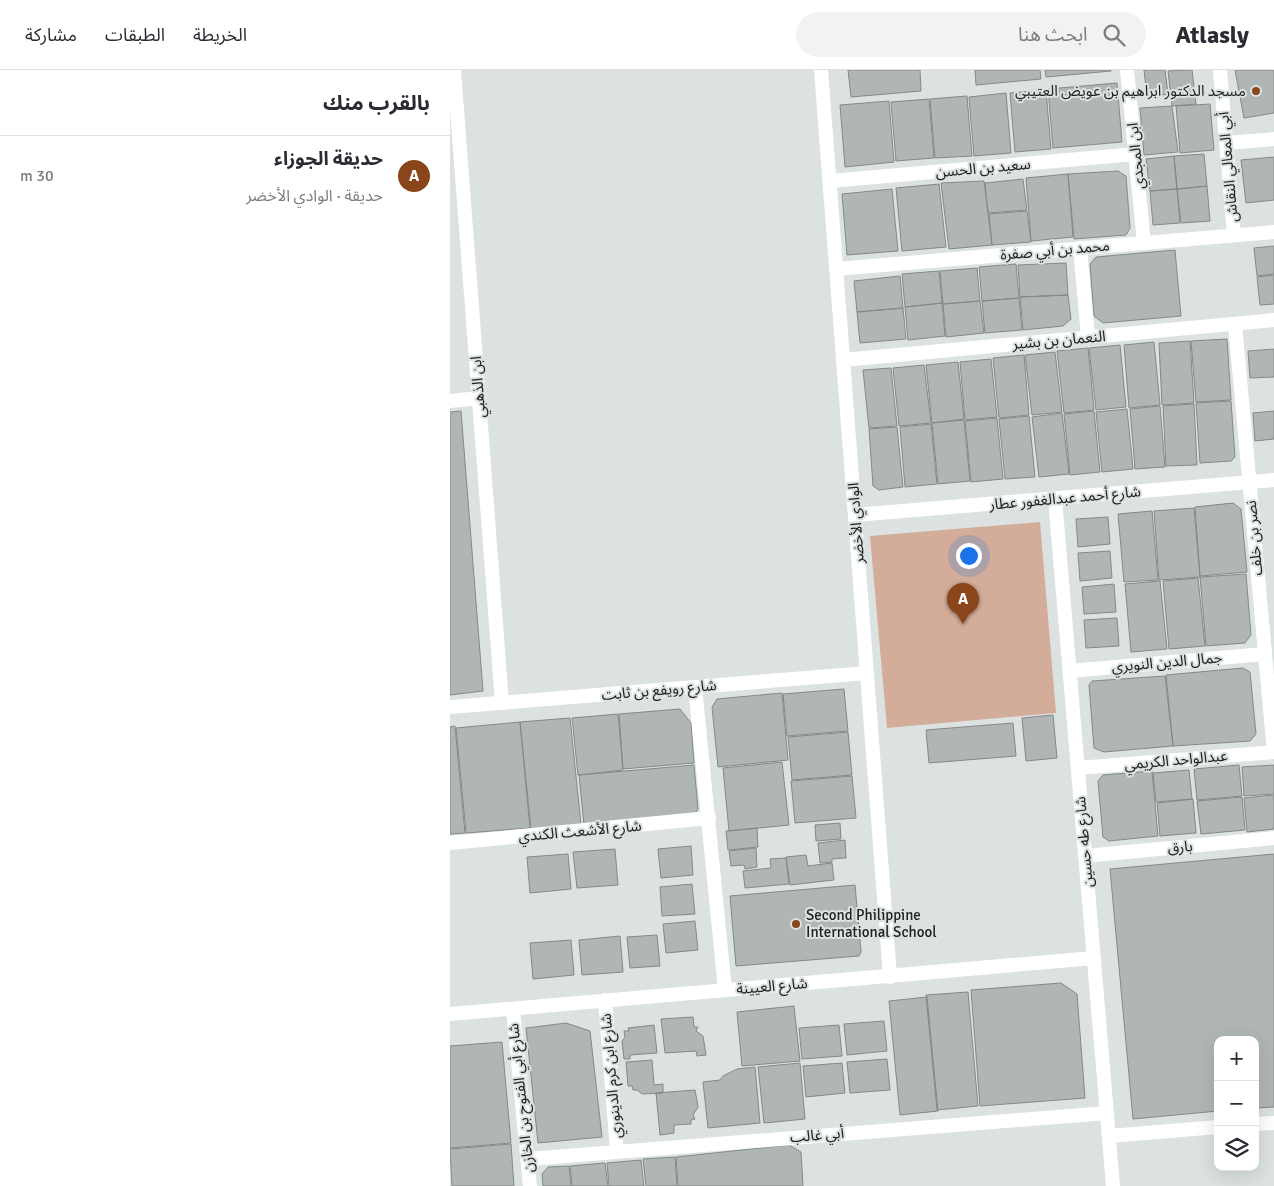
<!DOCTYPE html>
<html lang="ar">
<head>
<meta charset="utf-8">
<style>
  :root { --surface:#fff; --page:#f2f2f3; --text:#2b2b33; --muted:#7c7c81; --line:#e1e1e2; --accent:#8a451a }
  body { margin:0; font-family:Signika,"Noto Sans Arabic",sans-serif; background:var(--page); color:var(--text); direction:rtl }
  .controls { position:absolute; right:15px; bottom:15px; display:grid; overflow:hidden; border-radius:10px; box-shadow:0 5px 20px #0002 }
  .controls button { width:45px; height:45px; display:grid; place-items:center; padding:0; border:0; border-bottom:1px solid var(--line); background:var(--surface); color:var(--text); font:25px sans-serif }
  .you { position:absolute; left:518px; top:485px; width:18px; height:18px; margin:-12px; border:4px solid #fff; border-radius:50%; background:#1a73e8; box-shadow:0 0 0 8px #1a73e833 }
  .badge { display:grid; place-items:center; width:32px; height:32px; border-radius:50%; background:var(--accent); color:#fff; font-size:16px; font-weight:700 }
  .pin { position:absolute; translate:-50% -41px; filter:drop-shadow(0 1px 2px #0008) }
  .pin::after { content:''; position:absolute; top:26px; width:18px; height:15px; background:inherit; clip-path:polygon(0 0,100% 0,50% 100%) }
  .list { margin:0; padding:0; list-style:none }
  h2 { display:flex; justify-content:space-between; align-items:center; height:65px; margin:0; padding:0 20px; font-size:21px }
  h2 small { font-size:16px; font-weight:400; color:var(--muted) }
  .list li { display:grid; grid-template-columns:32px 1fr auto; gap:15px; align-items:center; box-sizing:border-box; height:80px; padding:0 20px; border-top:1px solid var(--line) }
  .list b { display:block; font-size:19px; white-space:nowrap }
  .list p { margin:0; font-size:16px; white-space:nowrap; color:var(--muted) }
  .list em { font-size:16px; font-style:normal; color:var(--muted) }
  .icon { flex:none; width:28px; height:28px; fill:none; stroke:currentColor; stroke-width:2; stroke-linecap:round; stroke-linejoin:round }
  .map { position:relative; flex:none; width:824px; height:1116px; overflow:hidden; direction:ltr }
  header { display:flex; align-items:center; gap:30px; box-sizing:border-box; height:70px; padding:0 25px; background:var(--surface); border-bottom:1px solid var(--line) }
  header strong { font-size:24px }
  nav { display:flex; gap:28px; margin-inline-start:auto; font-size:18px }
  .search { width:350px; height:45px; background:var(--page); display:flex; align-items:center; gap:12px; box-sizing:border-box; padding:0 18px; border-radius:28px; color:var(--muted); font-size:19px }
  main { display:flex }
  aside { flex:1; background:var(--surface) }
  .map>svg:first-child { display:block }
  .green { fill:#d3ad99 }
  .building { fill:#b0b6b6; stroke:#838988 }
  .lines { fill:none; stroke-linecap:round; stroke-linejoin:round }
  .street { stroke:#fff; stroke-width:14 }
  .poi-dot { fill:#8a451a; stroke:#dbe2e1; stroke-width:2 }
  .labels { text-anchor:middle; dominant-baseline:central; stroke-width:4; stroke-linejoin:round; paint-order:stroke }
  .poi-label { font-size:15px; fill:#202222; stroke:#dbe2e1; text-anchor:end }
  .street-label { font-size:15px; fill:#202222; stroke:#dbe2e1 }
</style>
</head>
<body>
<header>
<strong>Atlasly</strong>
<div class="search"><svg class="icon" aria-label="search" viewBox="0 0 24 24"><circle cx="10" cy="10" r="6"/><path d="M15 15l6 6"/></svg>ابحث هنا</div>
<nav><a>الخريطة</a><a>الطبقات</a><a>مشاركة</a></nav>
</header>
<main>
<div class="map">
<svg width="824" height="1116" viewBox="0 0 824 1116">
  <rect width="100%" height="100%" fill="#dbe2e1"/>
  <path class="green" d="M590 452 606 643 437 658 420 466Z"/>
  <path class="building" d="M398 0H470L471 21 401 27Z
    M525 0H590L591 9 526 15Z
    M595 0H661V1L596 7Z
    M694 0H715L718 24 697 27Z
    M742 0 746 34 722 36 718 1Z
    M785 0H824V43L794 48Z
    M667 13 672 72 603 78 598 19Z
    M596 20 601 79 565 82 560 23Z
    M556 23 561 83 524 86 519 27Z
    M517 26 522 86 485 88 480 29Z
    M479 29 484 88 446 91 441 32Z
    M439 31 444 92 395 97 390 35Z
    M760 34 764 80 730 83 726 36Z
    M722 36 728 82 694 85 690 38Z
    M754 84 757 116 727 119 724 86Z
    M724 86 727 119 700 121 696 89Z
    M824 87V130L796 133 791 90Z
    M668 101 676 106 680 158 676 165 624 169 618 104Z
    M618 104 623 167 581 171 576 108Z
    M573 109 577 140 538 143 535 113Z
    M534 111 542 175 499 179 491 113Z
    M489 114 496 177 452 181 446 118Z
    M757 116 760 151 731 153 727 119Z
    M442 119 448 181 397 185 392 124Z
    M727 119 730 153 703 155 700 121Z
    M577 141 581 172 542 175 539 144Z
    M824 176V204L807 206 804 178Z
    M725 180 731 246 653 253 644 246 640 194 646 187Z
    M616 193 618 225 570 227 568 195Z
    M566 194 569 228 532 231 529 197Z
    M527 198 530 231 493 234 490 201Z
    M489 201 492 233 455 237 452 204Z
    M824 205V234L810 235 807 207Z
    M450 206 453 238 407 242 404 211Z
    M618 225 621 249 613 256 573 260 570 227Z
    M569 228 572 260 535 263 532 231Z
    M530 231 534 263 496 267 493 234Z
    M492 233 495 266 458 270 455 237Z
    M453 238 456 269 410 273 407 242Z
    M777 269 781 330 746 332 741 271Z
    M740 271 744 333 712 335 709 273Z
    M704 272 710 335 679 338 674 275Z
    M670 275 676 337 646 340 639 278Z
    M638 278 644 340 614 343 607 281Z
    M824 279V307L800 308 798 281Z
    M605 282 612 342 582 345 575 285Z
    M574 285 579 345 549 348 543 288Z
    M541 289 547 347 515 350 510 292Z
    M508 292 514 349 482 353 476 295Z
    M474 295 481 353 449 356 443 298Z
    M441 298 447 356 419 358 413 300Z
    M781 331 785 387 781 391 750 393 746 333Z
    M744 334 747 395 716 396 713 336Z
    M710 336 715 397 685 399 680 339Z
    M677 339 683 399 652 402 646 342Z
    M11 341 33 621 0 625V342Z
    M644 341 650 402 620 405 614 344Z
    M824 341V369L805 371 803 343Z
    M612 343 619 404 589 407 582 347Z
    M579 346 585 407 555 409 549 349Z
    M547 348 553 409 521 412 515 351Z
    M514 350 520 411 488 414 482 353Z
    M481 354 487 414 455 417 450 357Z
    M447 357 453 417 429 420 423 416 419 359Z
    M783 433 791 439 797 502 750 506 745 437Z
    M744 438 750 507 709 510 704 441Z
    M702 441 708 510 674 512 668 444Z
    M658 447 660 474 628 477 626 449Z
    M660 481 662 508 630 511 628 483Z
    M796 504 801 565 795 573 756 576 750 507Z
    M748 508 755 576 719 579 713 511Z
    M710 511 717 579 681 582 675 514Z
    M664 514 666 542 634 544 632 517Z
    M667 548 669 576 636 578 634 550Z
    M793 598 800 602 806 664 800 671 723 676 716 605Z
    M715 606 723 676 654 682 644 678 639 615 642 611Z
    M394 619 398 661 337 666 333 624Z
    M332 623 338 690 268 697 262 637 267 629Z
    M230 639 241 653 244 693 173 699 169 644Z
    M168 644 173 700 128 705 122 648Z
    M603 645 607 688 576 691 572 648Z
    M120 648 131 754 81 759 70 652Z
    M70 652 80 758 16 763 6 658Z
    M563 653 566 686 479 693 476 660Z
    M5 656 15 763 0 764V657Z
    M398 662 402 705 342 710 338 667Z
    M332 692 339 755 279 761 273 698Z
    M244 695 248 739 244 745 134 755 129 705Z
    M789 695 792 726 747 730 744 699Z
    M824 695V724L794 726 792 697Z
    M739 700 742 729 706 732 703 703Z
    M702 701 708 766 659 771 653 767 648 711 653 705Z
    M402 706 406 748 345 753 341 711Z
    M824 725V759L797 762 794 728Z
    M792 727 795 760 751 764 747 731Z
    M743 729 746 763 710 766 707 733Z
    M390 753 391 769 366 771 365 755Z
    M307 758 308 777 278 780 276 761Z
    M395 770 396 788 382 789V792L370 793 368 773Z
    M241 776 243 805 211 808 208 779Z
    M306 778 307 797 295 799 294 795 281 796 279 781Z
    M165 779 168 815 127 818 123 782Z
    M118 784 121 819 80 823 77 787Z
    M824 784V1037L805 1038V970H768V1041L683 1049 660 799Z
    M356 785 358 796 382 793 384 810 340 815 336 787Z
    M336 788 339 814 295 818 293 801 321 798 320 789Z
    M242 814 245 844 212 846 210 817Z
    M405 815 411 882 409 886 286 896 280 826Z
    M245 851 248 880 216 883 213 854Z
    M207 865 210 896 180 898 177 867Z
    M170 866 173 902 132 905 129 870Z
    M121 870 124 905 83 909 80 873Z
    M611 913 627 924 635 1028 530 1036 521 920Z
    M518 922 528 1036 487 1040 476 925Z
    M477 927 488 1041 450 1045 439 931Z
    M344 936 350 991 292 996 287 942Z
    M243 947 244 957H248L246 961 253 966 256 985 247 986 246 981 215 983 211 949Z
    M434 951 437 981 397 985 394 954Z
    M116 953 140 961 152 1067 88 1073 76 958Z
    M204 955 207 983 180 985V989H174L172 971 175 967 174 961H179L178 958Z
    M389 955 392 986 352 989 349 958Z
    M52 972 61 1073 0 1078V976Z
    M437 989 440 1020 400 1023 397 992Z
    M202 990 204 1015 213 1014V1023L192 1024 187 1020H183L182 1016H178L176 992Z
    M350 993 355 1049 314 1053 308 997Z
    M392 993 395 1023 356 1027 353 996Z
    M305 997 310 1053 258 1058 253 1012 270 1010 273 1006 287 999Z
    M245 1020 248 1037 243 1045 245 1049 241 1050V1054L224 1055V1063L210 1065 206 1023Z
    M61 1074 64 1116H2L0 1079Z
    M339 1075 351 1082 353 1116H228L226 1087Z
    M225 1087 227 1116H196L193 1089Z
    M191 1090 194 1116H159L157 1093Z
    M155 1093 158 1116H122L120 1096Z
    M119 1096 121 1116H93L92 1104 98 1097Z"/>
  <g class="lines">
    <path class="street" d="M4 0 52 633
      M371 0 440 907
      M677 0 694 173
      M770 0 784 165
      M777 73 824 69
      M380 111 686 84
      M630 178 638 267
      M386 199 824 162
      M785 254 824 682
      M393 290 824 250
      M0 331 29 328
      M605 428 663 1116
      M405 445 824 410
      M620 601 814 584
      M245 617 275 920
      M0 637 417 603
      M628 698 824 682
      M0 773 259 748
      M635 786 824 768
      M155 930 167 1081
      M63 940 80 1116
      M0 944 644 888
      M805 1054 824 1053
      M659 1066 768 1057
      M78 1089 657 1043"/>
  </g>
  <g class="poi-dot">
    <circle cx="806" cy="21" r="5"/>
    <circle cx="346" cy="854" r="5"/>
  </g>
  <g class="labels">
    <g class="poi-label">
      <text x="796" y="21">مسجد الدكتور ابراهيم بن عويض العتيبي</text>
      <text x="356" y="845" text-anchor="start">Second Philippine<tspan x="356" dy="17">International School</tspan></text>
    </g>
    <g class="street-label">
      <text transform="translate(686 86) rotate(-96)">ابن المجدي</text>
      <text transform="translate(778 97) rotate(-95)">أبي المعالي النقاش</text>
      <text transform="translate(533 98) rotate(-5)">سعيد بن الحسن</text>
      <text transform="translate(605 180) rotate(-5)">محمد بن أبي صفرة</text>
      <text transform="translate(609 270) rotate(-5)">النعمان بن بشير</text>
      <text transform="translate(28 317) rotate(-94)">ابن الذهبي</text>
      <text transform="translate(615 428) rotate(-5)">شارع أحمد عبدالغفور عطار</text>
      <text transform="translate(406 453) rotate(-94)">الوادي الأخضر</text>
      <text transform="translate(804 468) rotate(-95)">نصر بن خلف</text>
      <text transform="translate(717 592) rotate(-5)">جمال الدين النويري</text>
      <text transform="translate(209 620) rotate(-5)">شارع رويفع بن ثابت</text>
      <text transform="translate(726 690) rotate(-5)">عبدالواحد الكريمي</text>
      <text transform="translate(130 761) rotate(-5)">شارع الأشعث الكندي</text>
      <text transform="translate(634 772) rotate(-95)">شارع طه حسين</text>
      <text transform="translate(730 777) rotate(-5)">بارق</text>
      <text transform="translate(322 916) rotate(-5)">شارع العيينة</text>
      <text transform="translate(161 1006) rotate(-95)">شارع ابن كرم الدينوري</text>
      <text transform="translate(71 1028) rotate(-96)">شارع أبي الفتوح بن الخازن</text>
      <text transform="translate(367 1065) rotate(-5)">أبي غالب</text>
    </g>
  </g>
</svg>
<div class="controls">
<button>+</button>
<button>−</button>
<button><svg class="icon" aria-label="layers" viewBox="0 0 24 24"><path d="M12 4l9 5-9 5-9-5zM3 14l9 5 9-5"/></svg></button>
</div>
<div class="you"></div>
<div class="pin badge" style="left:513px;top:554px">A</div>
</div>
<aside>
<h2>بالقرب منك<small></small></h2>
<ul class="list">
<li><span class="badge">A</span><div><b>حديقة الجوزاء</b><p>حديقة · الوادي الأخضر</p></div><em>30 m</em></li>
</ul>
</aside>
</main>
</body>
</html>
